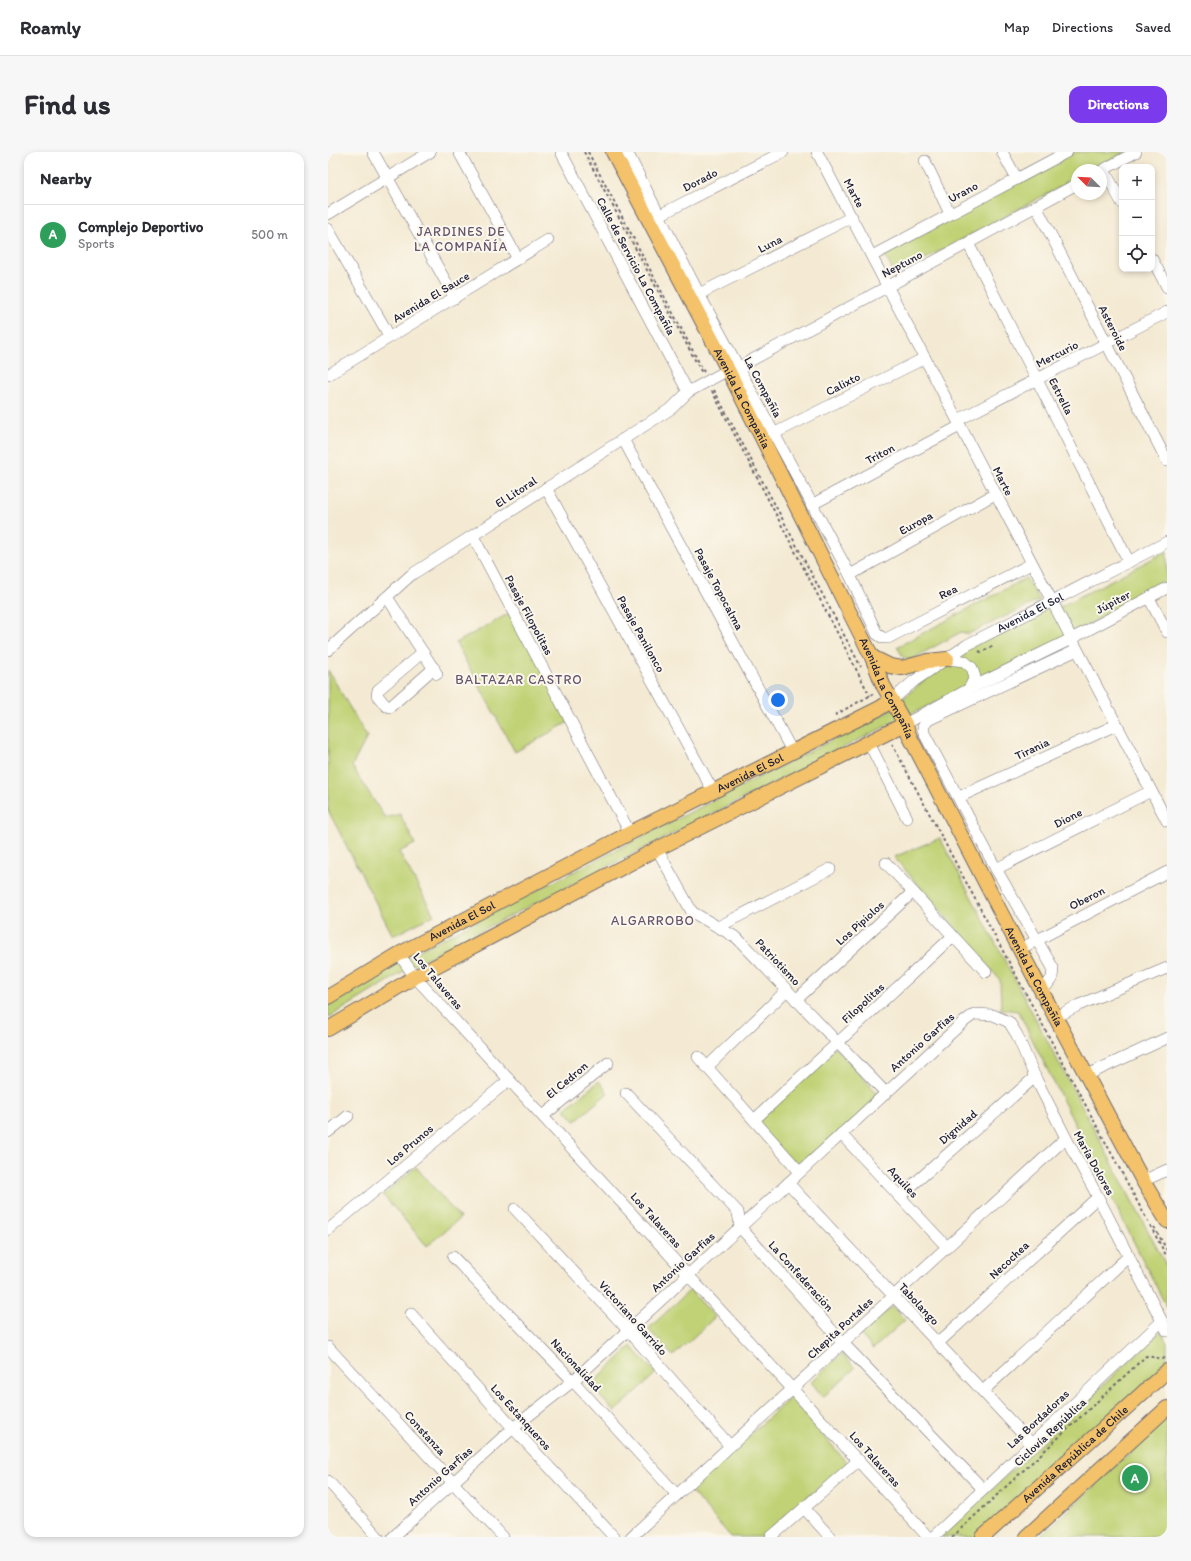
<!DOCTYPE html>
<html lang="en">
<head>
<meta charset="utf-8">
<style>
  :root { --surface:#fff; --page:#f7f7f7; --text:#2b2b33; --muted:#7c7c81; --line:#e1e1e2; --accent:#7c3aed }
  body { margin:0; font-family:Itim,sans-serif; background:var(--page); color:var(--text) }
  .controls { position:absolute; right:12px; top:12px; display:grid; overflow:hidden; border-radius:8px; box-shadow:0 2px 6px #0003 }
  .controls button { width:36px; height:36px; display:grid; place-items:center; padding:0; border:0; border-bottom:1px solid var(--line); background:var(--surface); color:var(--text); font:20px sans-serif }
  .compass { position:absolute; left:743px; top:12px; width:36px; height:36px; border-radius:50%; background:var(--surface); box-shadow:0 2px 6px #0003; rotate:294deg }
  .you { position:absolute; left:450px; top:548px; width:14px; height:14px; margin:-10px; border:3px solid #fff; border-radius:50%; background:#1a73e8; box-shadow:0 0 0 6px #1a73e833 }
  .badge { display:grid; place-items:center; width:26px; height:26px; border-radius:50%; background:var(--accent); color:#fff; font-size:13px; font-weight:700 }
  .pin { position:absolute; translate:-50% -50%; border:2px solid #fff; box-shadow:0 1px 4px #0006 }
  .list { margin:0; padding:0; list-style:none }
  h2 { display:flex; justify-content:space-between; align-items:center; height:52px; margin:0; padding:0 16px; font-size:17px }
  h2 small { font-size:13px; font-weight:400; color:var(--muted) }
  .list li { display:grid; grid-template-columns:26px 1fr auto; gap:12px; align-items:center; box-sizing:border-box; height:60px; padding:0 16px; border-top:1px solid var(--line) }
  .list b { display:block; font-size:15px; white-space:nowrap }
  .list p { margin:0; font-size:13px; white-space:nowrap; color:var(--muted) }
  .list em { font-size:13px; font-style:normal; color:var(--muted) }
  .icon { flex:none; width:22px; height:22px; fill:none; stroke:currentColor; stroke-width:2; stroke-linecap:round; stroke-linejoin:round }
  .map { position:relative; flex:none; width:839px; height:1385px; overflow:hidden; border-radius:12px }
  header { display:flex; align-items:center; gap:24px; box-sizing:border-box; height:56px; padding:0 20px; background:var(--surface); border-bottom:1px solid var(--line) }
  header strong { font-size:19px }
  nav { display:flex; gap:22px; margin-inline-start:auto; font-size:14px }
  .intro { display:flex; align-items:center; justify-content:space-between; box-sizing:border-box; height:96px; padding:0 24px }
  h1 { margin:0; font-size:28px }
  .button { padding:10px 18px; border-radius:12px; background:var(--accent); color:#fff; font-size:14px; font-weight:700 }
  main { display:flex; gap:24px; padding:0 24px }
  aside { flex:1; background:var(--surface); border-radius:12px; box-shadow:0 2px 6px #0003 }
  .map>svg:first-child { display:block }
  .green { fill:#c0d274; stroke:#717a58 }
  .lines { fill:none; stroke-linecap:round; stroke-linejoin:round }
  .minor-casing { stroke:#6c6870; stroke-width:12 }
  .major-casing { stroke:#6c6870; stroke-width:16 }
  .path { stroke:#6c6870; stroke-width:2; stroke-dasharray:3 3; stroke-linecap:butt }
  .minor { stroke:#fff; stroke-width:11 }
  .major { stroke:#f3c26a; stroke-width:14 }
  .labels { text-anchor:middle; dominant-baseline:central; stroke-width:4; stroke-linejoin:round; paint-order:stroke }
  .street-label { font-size:12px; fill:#22223b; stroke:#fbf7ec }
  .neighbourhood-label { font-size:13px; letter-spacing:1px; fill:#64546d; stroke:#fbf7ec }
</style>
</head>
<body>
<header>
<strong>Roamly</strong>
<nav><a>Map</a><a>Directions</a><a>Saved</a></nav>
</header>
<div class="intro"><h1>Find us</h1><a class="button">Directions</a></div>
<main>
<aside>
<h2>Nearby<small></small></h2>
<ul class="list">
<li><span class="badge" style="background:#2e9e5b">A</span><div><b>Complejo Deportivo</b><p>Sports</p></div><em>500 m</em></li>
</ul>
</aside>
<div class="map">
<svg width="839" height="1385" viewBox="0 0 839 1385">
  <rect width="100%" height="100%" fill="#fbf7ec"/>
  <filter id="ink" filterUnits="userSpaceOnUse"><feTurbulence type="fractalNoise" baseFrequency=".025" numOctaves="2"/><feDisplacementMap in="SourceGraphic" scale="8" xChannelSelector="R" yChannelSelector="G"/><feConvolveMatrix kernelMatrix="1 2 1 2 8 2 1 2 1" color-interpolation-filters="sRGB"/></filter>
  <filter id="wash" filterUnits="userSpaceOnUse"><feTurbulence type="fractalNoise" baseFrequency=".012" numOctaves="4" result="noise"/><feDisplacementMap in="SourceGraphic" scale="16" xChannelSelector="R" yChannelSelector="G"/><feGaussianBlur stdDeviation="0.9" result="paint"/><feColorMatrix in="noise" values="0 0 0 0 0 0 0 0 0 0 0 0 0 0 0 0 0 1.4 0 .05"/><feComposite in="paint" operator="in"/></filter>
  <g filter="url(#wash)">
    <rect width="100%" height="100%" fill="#f4ead3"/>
    <path class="green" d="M747 0H798L764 18H749V26L567 123 556 102Z
      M839 399V431L639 536 566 570 95 808 0 866V849L84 802 559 560 620 508 726 451 730 456Z
      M698 426 712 448 640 482 633 480 582 508 576 506 569 495Z
      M187 458 246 567 187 600 128 491Z
      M0 518 39 585 24 614 57 666 72 662 87 692 71 700 106 763 65 784 0 658Z
      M612 686 839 1115V1156L690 859 673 857 672 828 566 705Z
      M507 895 553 945 472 1020 426 968Z
      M271 929 280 941 247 969 237 957Z
      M88 1015 132 1066 99 1094 55 1043Z
      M362 1138 387 1165 345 1204 320 1177Z
      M564 1154 577 1168 545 1197 532 1182Z
      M833 1179 839 1191V1211L648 1385H613Z
      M303 1194 328 1221 287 1260 262 1234Z
      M514 1202 527 1216 495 1245 483 1230Z
      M463 1245 519 1311 434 1385H403L362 1338Z
      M839 1266V1385H712Z"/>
  </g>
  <g filter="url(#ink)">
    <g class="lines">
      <defs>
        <g id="minor">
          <path d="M45 0 127 146"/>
          <path d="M131 0 190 107"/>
          <path d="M233 0 360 240"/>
          <path d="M299 0 371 142 522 423 549 482 555 486H560L703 412"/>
          <path d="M489 0 839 669"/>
          <path d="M674 0 689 27"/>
          <path d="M597 9 622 62"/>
          <path d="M776 18 794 51"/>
          <path d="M773 19 808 0"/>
          <path d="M708 54 839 309"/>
          <path d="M0 62 102 0"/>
          <path d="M326 66 455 0"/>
          <path d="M0 77 62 185"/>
          <path d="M640 91 801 410"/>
          <path d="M544 104 739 0"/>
          <path d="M824 107 839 135"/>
          <path d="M371 142 524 65"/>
          <path d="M411 215 749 32"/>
          <path d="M0 223 220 88"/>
          <path d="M630 268 839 160"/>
          <path d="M445 282 597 206"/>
          <path d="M295 287 464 599"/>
          <path d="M218 336 385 639"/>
          <path d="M483 353 632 274"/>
          <path d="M145 384 302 681"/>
          <path d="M522 423 667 342"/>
          <path d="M59 445 109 522"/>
          <path d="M821 446 839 480"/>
          <path d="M0 498 83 423 344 256 360 240 400 218"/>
          <path d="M95 500 50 538 49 543 58 554 62 555 106 516"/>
          <path d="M619 507 636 509 644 516 647 525 641 537"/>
          <path id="s1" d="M564 548 586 529 639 493 839 390"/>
          <path d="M577 572 641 537 743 487 839 436"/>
          <path d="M541 591 579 666"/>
          <path d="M631 645 788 573"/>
          <path d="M329 697 364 760 409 786 557 940"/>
          <path d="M668 717 823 639"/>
          <path d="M585 740 625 784"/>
          <path d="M390 775 502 717"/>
          <path d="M692 797 839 720"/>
          <path d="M71 802 87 825 600 1385"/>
          <path d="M714 840 724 826 725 816 668 717 596 581 595 575 600 568 749 498"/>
          <path d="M468 848 585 740 558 711"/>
          <path d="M728 865 751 853 839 816"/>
          <path d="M370 905 472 1020"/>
          <path d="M379 915 459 838"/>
          <path d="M759 923 839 886"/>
          <path d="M298 941 410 1060 412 1075 515 1191 655 1337"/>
          <path d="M215 964 280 911"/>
          <path d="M426 968 625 784 658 820"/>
          <path d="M0 980 20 964"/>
          <path d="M513 982 619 1095"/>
          <path d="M815 1029 839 1018"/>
          <path d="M460 1031 703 1291"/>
          <path d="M571 1045 707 925"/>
          <path d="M187 1057 300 1178 402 1294"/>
          <path d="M0 1078 181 928"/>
          <path d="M125 1105 245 1229 349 1343"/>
          <path d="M83 1162 185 1276 286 1385"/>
          <path d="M610 1191 770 1045"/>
          <path d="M0 1195 175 1385"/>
          <path d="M655 1239 801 1104"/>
          <path d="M0 1329 50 1385"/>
          <path d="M476 1356 502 1385"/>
          <path d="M65 1385 185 1276 245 1229 633 872 646 862 665 863 681 870 689 883 707 925 738 986 770 1045 839 1179"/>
          <path d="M303 1385 738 986"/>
          <path d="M443 1385 531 1308"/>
          <path d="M605 1385 834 1169"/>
        </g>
        <g id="major">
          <path id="s2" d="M285 0 400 218 544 505 555 533 577 572 582 585 714 840 815 1029 839 1069"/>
          <path d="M544 505 562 514 574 516 600 509 619 507"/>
          <path id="s3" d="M0 845 71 802 302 681 552 556 564 548"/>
          <path d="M0 877 87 825 329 697 577 572"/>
          <path id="s4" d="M655 1385 839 1219"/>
          <path d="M698 1385 839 1256"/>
        </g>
      </defs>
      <use href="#minor" class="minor-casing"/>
      <use href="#major" class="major-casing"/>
      <path class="path" d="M256 0 374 221
        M260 0 376 220
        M386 238 533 515
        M384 239 542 544
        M651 499 653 500 666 493
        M507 563 545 542
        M564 592 839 1105
        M826 1075 839 1098
        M624 1385 818 1204 835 1207 839 1204"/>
      <use href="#minor" class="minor"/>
      <use href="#major" class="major"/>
    </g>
  </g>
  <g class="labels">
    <g class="street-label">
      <text transform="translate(372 28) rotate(-27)">Dorado</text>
      <text transform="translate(635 40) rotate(-28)">Urano</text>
      <text transform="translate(526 41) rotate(62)">Marte</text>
      <text transform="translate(442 92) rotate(-27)">Luna</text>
      <text transform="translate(574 112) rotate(-28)">Neptuno</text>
      <text transform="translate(308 114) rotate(62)">Calle de Servicio La Compañía</text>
      <text transform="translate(103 145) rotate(-31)">Avenida El Sauce</text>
      <text transform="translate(785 176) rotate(63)">Asteroide</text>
      <text transform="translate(729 202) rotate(-27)">Mercurio</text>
      <text transform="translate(515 232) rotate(-27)">Calixto</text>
      <text transform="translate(435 235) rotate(62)">La Compañía</text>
      <text transform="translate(733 244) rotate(63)">Estrella</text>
      <text stroke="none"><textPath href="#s2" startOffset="278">Avenida La Compañía</textPath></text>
      <text transform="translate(552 302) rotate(-28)">Triton</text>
      <text transform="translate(675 329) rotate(63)">Marte</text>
      <text transform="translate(188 340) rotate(-33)">El Litoral</text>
      <text transform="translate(588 371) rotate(-29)">Europa</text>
      <text transform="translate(391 437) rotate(62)">Pasaje Topocalma</text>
      <text transform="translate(620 440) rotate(-27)">Rea</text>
      <text transform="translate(785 450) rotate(-28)">Júpiter</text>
      <text stroke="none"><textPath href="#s1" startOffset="164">Avenida El Sol</textPath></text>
      <text transform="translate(201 463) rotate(62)">Pasaje Filopolitas</text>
      <text transform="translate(313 482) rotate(61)">Pasaje Panilonco</text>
      <text stroke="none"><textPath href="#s2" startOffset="602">Avenida La Compañía</textPath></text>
      <text transform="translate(704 597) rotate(-25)">Tirania</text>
      <text stroke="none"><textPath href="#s3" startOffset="478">Avenida El Sol</textPath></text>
      <text transform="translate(740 666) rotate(-27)">Dione</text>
      <text transform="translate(759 746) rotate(-27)">Oberon</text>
      <text stroke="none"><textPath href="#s3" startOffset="154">Avenida El Sol</textPath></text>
      <text transform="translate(532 771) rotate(-42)">Los Pipiolos</text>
      <text transform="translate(450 810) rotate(47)">Patriotismo</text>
      <text stroke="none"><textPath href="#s2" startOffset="926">Avenida La Compañía</textPath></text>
      <text transform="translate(110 829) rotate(50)">Los Talaveras</text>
      <text transform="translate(535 851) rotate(-43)">Filopolitas</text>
      <text transform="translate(594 890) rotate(-42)">Antonio Garfias</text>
      <text transform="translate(239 928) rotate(-40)">El Cedron</text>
      <text transform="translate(630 975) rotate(-41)">Dignidad</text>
      <text transform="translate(82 993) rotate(-40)">Los Prunos</text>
      <text transform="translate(766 1011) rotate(61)">María Dolores</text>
      <text transform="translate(575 1030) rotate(47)">Aquiles</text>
      <text transform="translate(328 1068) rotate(48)">Los Talaveras</text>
      <text transform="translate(681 1108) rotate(-43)">Necochea</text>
      <text transform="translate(355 1110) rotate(-43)">Antonio Garfias</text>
      <text transform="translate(473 1124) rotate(48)">La Confederación</text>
      <text transform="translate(591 1152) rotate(47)">Tabolango</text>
      <text transform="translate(305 1166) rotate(48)">Victoriano Garrido</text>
      <text transform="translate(512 1176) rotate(-43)">Chepita Portales</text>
      <text transform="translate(248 1213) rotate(47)">Nacionalidad</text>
      <text transform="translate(193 1265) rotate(48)">Los Estanqueros</text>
      <text transform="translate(710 1267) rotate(-43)">Las Bordadoras</text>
      <text transform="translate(722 1280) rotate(-43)">Ciclovía República</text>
      <text transform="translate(97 1281) rotate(48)">Constanza</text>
      <text stroke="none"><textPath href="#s4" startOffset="124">Avenida República de Chile</textPath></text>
      <text transform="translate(547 1307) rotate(48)">Los Talaveras</text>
      <text transform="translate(112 1324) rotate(-42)">Antonio Garfias</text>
    </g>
    <g class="neighbourhood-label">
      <text x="133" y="79">JARDINES DE<tspan x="133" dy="15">LA COMPAÑÍA</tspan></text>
      <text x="191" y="527">BALTAZAR CASTRO</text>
      <text x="325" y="768">ALGARROBO</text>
    </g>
  </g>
</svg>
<div class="controls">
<button>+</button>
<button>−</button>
<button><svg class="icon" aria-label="locate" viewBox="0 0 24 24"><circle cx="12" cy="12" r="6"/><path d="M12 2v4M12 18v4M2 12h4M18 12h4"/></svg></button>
</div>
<svg class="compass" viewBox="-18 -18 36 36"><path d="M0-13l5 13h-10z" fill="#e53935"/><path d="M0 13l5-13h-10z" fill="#7c7c81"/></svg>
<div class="you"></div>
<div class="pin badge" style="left:807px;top:1326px;background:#2e9e5b">A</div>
</div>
</main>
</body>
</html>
